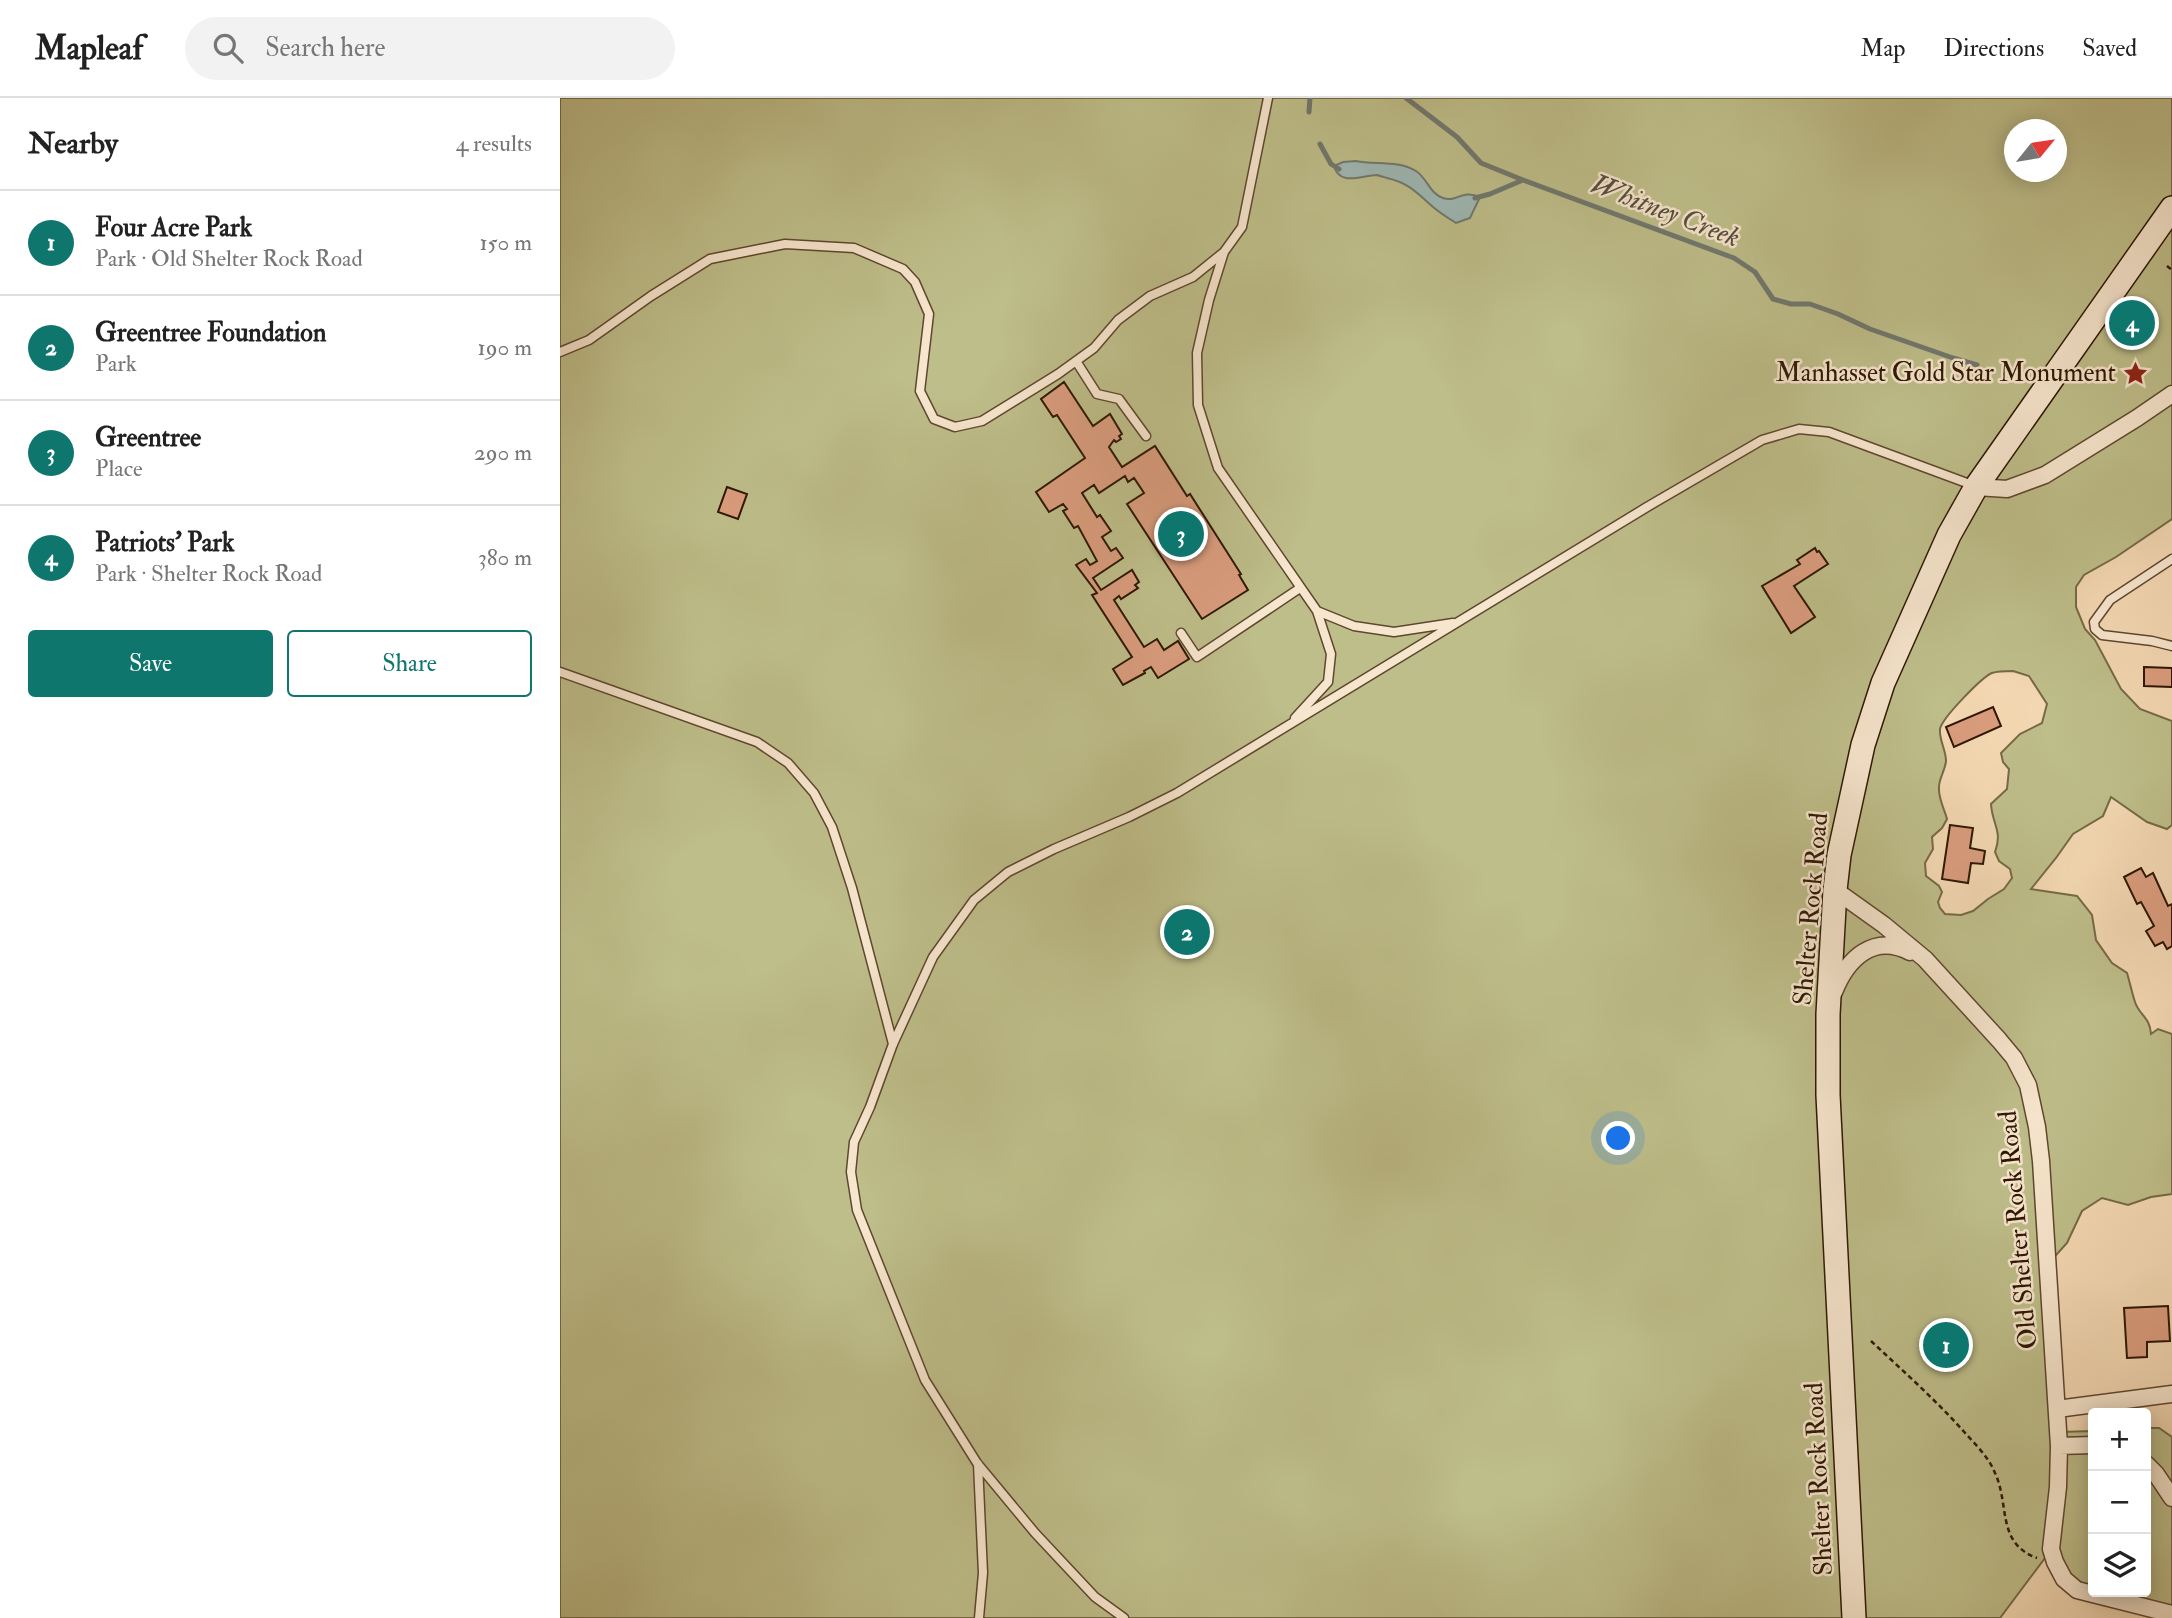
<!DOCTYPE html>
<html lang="en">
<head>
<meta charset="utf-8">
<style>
  :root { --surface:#fff; --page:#f2f2f2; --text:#222; --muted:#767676; --line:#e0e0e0; --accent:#0f766e }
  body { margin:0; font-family:"IM FELL Double Pica",serif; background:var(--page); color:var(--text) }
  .controls { position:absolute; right:21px; bottom:21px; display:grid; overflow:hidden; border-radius:7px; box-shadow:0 4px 18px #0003 }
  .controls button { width:63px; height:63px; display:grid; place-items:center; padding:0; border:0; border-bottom:2px solid var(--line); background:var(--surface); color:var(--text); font:35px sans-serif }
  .compass { position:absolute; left:1444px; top:21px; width:63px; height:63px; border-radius:50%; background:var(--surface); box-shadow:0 4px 18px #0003; rotate:60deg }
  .you { position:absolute; left:1059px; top:1041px; width:24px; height:24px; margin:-18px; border:5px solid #fff; border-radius:50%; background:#1a73e8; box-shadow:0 0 0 10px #1a73e833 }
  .badge { display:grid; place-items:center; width:46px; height:46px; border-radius:50%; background:var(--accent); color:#fff; font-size:23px; font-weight:700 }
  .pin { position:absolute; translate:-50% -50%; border:4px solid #fff; box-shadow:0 2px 7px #0006 }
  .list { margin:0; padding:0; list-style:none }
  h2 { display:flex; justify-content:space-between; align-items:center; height:91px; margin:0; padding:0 28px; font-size:30px }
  h2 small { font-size:23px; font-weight:400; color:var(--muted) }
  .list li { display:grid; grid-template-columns:46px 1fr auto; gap:21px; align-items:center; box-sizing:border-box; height:105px; padding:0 28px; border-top:2px solid var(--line) }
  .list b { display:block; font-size:26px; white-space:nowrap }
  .list p { margin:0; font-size:23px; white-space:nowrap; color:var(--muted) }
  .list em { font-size:23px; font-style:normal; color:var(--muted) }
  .actions { display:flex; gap:14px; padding:21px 28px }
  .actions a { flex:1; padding:16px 0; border:2px solid var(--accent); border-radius:7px; text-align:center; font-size:24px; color:var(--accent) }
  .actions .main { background:var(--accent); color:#fff }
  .icon { flex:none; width:38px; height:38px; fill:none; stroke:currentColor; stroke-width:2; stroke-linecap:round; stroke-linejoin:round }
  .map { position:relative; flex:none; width:1612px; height:1520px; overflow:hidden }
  header { display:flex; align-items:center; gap:42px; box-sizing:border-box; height:98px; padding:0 35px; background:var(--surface); border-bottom:2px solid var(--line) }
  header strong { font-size:33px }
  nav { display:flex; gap:38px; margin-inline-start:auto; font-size:24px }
  .search { width:490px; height:63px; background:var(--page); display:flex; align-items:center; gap:18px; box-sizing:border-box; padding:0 24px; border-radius:38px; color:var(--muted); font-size:26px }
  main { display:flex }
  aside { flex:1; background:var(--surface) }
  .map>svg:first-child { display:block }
  .green { fill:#bebe8a; stroke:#766a46; stroke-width:2; fill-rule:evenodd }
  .water { fill:#9eb8b5; stroke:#71786e; stroke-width:2 }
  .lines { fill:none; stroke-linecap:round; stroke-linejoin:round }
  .stream { stroke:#71786e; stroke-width:5 }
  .building { fill:#da9d7e; stroke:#2e1703; stroke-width:2 }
  .service-casing { stroke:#5f472f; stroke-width:11 }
  .minor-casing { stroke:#5f472f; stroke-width:19 }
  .secondary-casing { stroke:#2e1703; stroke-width:26 }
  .path { stroke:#2e1703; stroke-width:2.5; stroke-dasharray:5 3.5; stroke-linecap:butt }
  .service { stroke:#f7e6ce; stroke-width:8 }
  .minor { stroke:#f7e6ce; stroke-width:16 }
  .secondary { stroke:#f7e6ce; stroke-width:23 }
  .labels { text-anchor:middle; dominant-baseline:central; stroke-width:5; stroke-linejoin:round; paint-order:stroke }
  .poi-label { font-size:26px; fill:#2e1703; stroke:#f7e6ce; text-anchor:end }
  .street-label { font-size:26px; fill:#2e1703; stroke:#f7e6ce }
  .water-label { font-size:28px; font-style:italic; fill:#554f41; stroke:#f7e6ce }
</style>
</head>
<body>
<header>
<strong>Mapleaf</strong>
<div class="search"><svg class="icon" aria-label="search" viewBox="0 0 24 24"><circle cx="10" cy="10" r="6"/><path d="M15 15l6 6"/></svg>Search here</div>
<nav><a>Map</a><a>Directions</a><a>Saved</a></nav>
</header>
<main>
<aside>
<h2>Nearby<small>4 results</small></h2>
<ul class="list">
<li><span class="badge">1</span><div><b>Four Acre Park</b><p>Park · Old Shelter Rock Road</p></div><em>150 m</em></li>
<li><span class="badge">2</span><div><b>Greentree Foundation</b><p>Park</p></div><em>190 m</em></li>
<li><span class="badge">3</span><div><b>Greentree</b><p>Place</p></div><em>290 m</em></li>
<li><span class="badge">4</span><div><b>Patriots' Park</b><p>Park · Shelter Rock Road</p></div><em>380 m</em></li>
</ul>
<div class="actions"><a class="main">Save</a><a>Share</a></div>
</aside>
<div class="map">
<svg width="1612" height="1520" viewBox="0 0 1612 1520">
  <rect width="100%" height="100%" fill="#f3d8b3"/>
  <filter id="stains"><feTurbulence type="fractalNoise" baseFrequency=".00286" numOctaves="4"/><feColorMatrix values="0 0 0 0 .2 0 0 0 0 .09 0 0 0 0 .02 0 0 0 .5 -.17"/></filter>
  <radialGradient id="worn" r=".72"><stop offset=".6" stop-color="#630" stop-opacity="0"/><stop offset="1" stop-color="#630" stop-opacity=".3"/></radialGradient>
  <path class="green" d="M0 0H1612V421L1556 459 1524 477 1516 489V509L1525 531 1535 542 1561 591 1580 611 1612 623V727L1607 731 1587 724 1551 699 1543 718 1513 736 1496 760 1471 791 1517 798 1532 817 1536 842 1552 865 1567 875C1570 885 1572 895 1575 904 1579 917 1590 919 1591 936L1598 931 1612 936V1096L1591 1099 1568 1107 1542 1100 1522 1113 1507 1145 1487 1167 1499 1334 1533 1333V1494H1586V1330H1599L1612 1339V1516L1517 1492 1491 1452 1440 1520H0ZM1454 32H1496V74H1454ZM1453 573 1469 578 1487 606 1482 625 1460 636 1441 655 1443 664 1449 671 1447 691 1431 706C1432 726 1443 733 1435 754L1439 763 1450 771 1452 780 1444 791 1428 801 1413 813 1401 817 1385 816 1380 810 1378 804 1382 794 1379 788 1366 778 1365 765 1373 751 1372 739 1382 730 1387 721C1384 710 1378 700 1379 689 1379 680 1385 673 1386 663 1386 652 1379 642 1380 631 1382 620 1422 579 1432 575 1438 573 1446 573 1453 573Z"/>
  <path class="water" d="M796 63C815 67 838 62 856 73 867 80 870 96 883 100 897 105 901 91 920 99L910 120 896 125C888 120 880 115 873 109 857 95 849 85 827 80 824 79 820 78 817 77 802 77 780 89 774 68L783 64Z"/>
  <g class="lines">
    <path class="stream" d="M846 0 897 39 921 65 963 82
      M749 14 750 0
      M760 46 771 66 779 71
      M915 100 930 96 963 82 1174 160 1195 174 1213 201 1231 206H1250L1278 216 1310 231 1393 260 1417 267"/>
  </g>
  <path class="building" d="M504 284 533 328 550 316 562 336 559 338 561 341 556 344 554 342 549 349 562 369 595 348 627 398 630 396 681 476 679 477 688 492 642 521 567 406 584 395 574 380 568 384 565 378 539 395 534 387 522 395 537 419 540 417 551 433 542 439 551 453 556 450 563 460 533 480 541 492 572 472 579 484 575 487 578 490 561 501 559 498 554 502 584 549 597 541 604 552 618 543 629 561 598 580 591 569 584 573 585 575 563 587 553 571 572 559 532 497 537 495 516 467 526 461 530 467 537 463 518 428 514 430 503 413 507 411 503 406 489 414 476 394 525 360 497 317 493 319 481 301Z
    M167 389 187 396 178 421 158 414Z
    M1255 450 1257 454 1259 453 1268 466 1234 488 1255 519 1231 535 1202 488 1240 466 1237 462Z
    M1584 569 1612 570V589L1584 588Z
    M1433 609 1441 628 1394 649 1386 629Z
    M1390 727 1413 730 1410 750 1425 753 1423 766 1411 765 1408 785 1382 781Z
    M1581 770 1586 779 1593 775 1608 808 1612 806V848L1607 851 1603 844 1595 848 1586 833 1594 828 1581 804 1577 806 1564 779Z
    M1608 1208 1610 1243 1587 1244V1259L1567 1260 1564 1210Z"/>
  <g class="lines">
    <defs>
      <path id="service" d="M664 154 649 202 637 255 638 307 658 370 757 513 771 556 768 584 735 620
        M0 254 29 242 91 198 150 161 225 146 294 150 343 171 355 184 369 216 360 293 374 321 395 329 422 323 498 276 534 250 558 222 590 198 633 179 664 154 682 129 708 0
        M516 263 537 296 559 301 586 338
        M1612 461 1550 502 1534 524 1535 531 1542 537 1592 543 1612 548
        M757 513 794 528 834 534 893 525
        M621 535 637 559 740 490
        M0 574 197 644 228 665 254 695 272 729 292 790 333 946
        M418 1366 423 1475 419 1520
        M564 1520 535 1499 475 1435 417 1365 365 1282 297 1112 291 1074 294 1044 310 1009 333 946 373 859 414 802 448 774 494 751 569 719 617 695 1087 409 1202 342 1239 331 1269 334 1415 388"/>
      <path id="minor" d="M1416 389 1447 391 1485 377 1577 320 1612 296
        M1275 792 1324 827 1365 861 1439 942 1454 960 1468 987 1477 1029 1481 1063 1499 1348 1498 1389 1491 1451 1495 1464 1504 1481 1517 1492 1612 1516
        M1274 894C1287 861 1313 835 1350 854
        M1497 1311 1612 1296
        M1499 1348 1533 1347
        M1586 1366 1596 1376 1612 1400"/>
      <path id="secondary" d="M1294 1520 1268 997V916L1275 792 1279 757 1303 647 1323 585 1389 437 1416 389 1612 110"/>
    </defs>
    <use href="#service" class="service-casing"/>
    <use href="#minor" class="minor-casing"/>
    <use href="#secondary" class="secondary-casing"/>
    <path class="path" d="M1607 168 1612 172
      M1311 1243C1343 1273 1377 1303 1406 1336 1417 1348 1429 1360 1435 1375 1450 1407 1436 1445 1477 1460"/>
    <use href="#service" class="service"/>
    <use href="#minor" class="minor"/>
    <use href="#secondary" class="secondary"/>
  </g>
  <defs>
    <symbol id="sight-bare" viewBox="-9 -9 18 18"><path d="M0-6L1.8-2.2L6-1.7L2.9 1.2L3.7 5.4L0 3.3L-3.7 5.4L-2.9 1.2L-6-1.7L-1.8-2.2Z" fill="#8f2418" stroke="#f7e6ce" stroke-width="2.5" paint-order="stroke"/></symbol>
  </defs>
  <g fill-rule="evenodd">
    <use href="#sight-bare" x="1558" y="258" width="35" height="35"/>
  </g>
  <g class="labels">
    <g class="poi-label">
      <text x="1556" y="275">Manhasset Gold Star Monument</text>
    </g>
    <g class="street-label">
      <text transform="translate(1251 811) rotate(-85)">Shelter Rock Road</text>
      <text transform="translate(1458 1132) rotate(-95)">Old Shelter Rock Road</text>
      <text transform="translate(1259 1381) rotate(-93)">Shelter Rock Road</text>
    </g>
    <g class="water-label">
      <text transform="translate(1105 113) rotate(21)">Whitney Creek</text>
    </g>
  </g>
  <rect width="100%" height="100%" filter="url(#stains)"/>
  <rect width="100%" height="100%" fill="url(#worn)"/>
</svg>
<div class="controls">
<button>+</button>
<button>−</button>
<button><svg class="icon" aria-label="layers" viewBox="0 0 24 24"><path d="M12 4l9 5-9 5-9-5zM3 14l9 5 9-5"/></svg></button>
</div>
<svg class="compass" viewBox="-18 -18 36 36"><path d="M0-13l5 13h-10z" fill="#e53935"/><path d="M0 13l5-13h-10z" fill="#767676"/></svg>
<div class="you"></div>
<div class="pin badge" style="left:1386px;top:1247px">1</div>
<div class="pin badge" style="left:627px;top:834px">2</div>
<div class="pin badge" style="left:621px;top:436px">3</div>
<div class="pin badge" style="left:1572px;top:225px">4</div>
</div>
</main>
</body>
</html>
